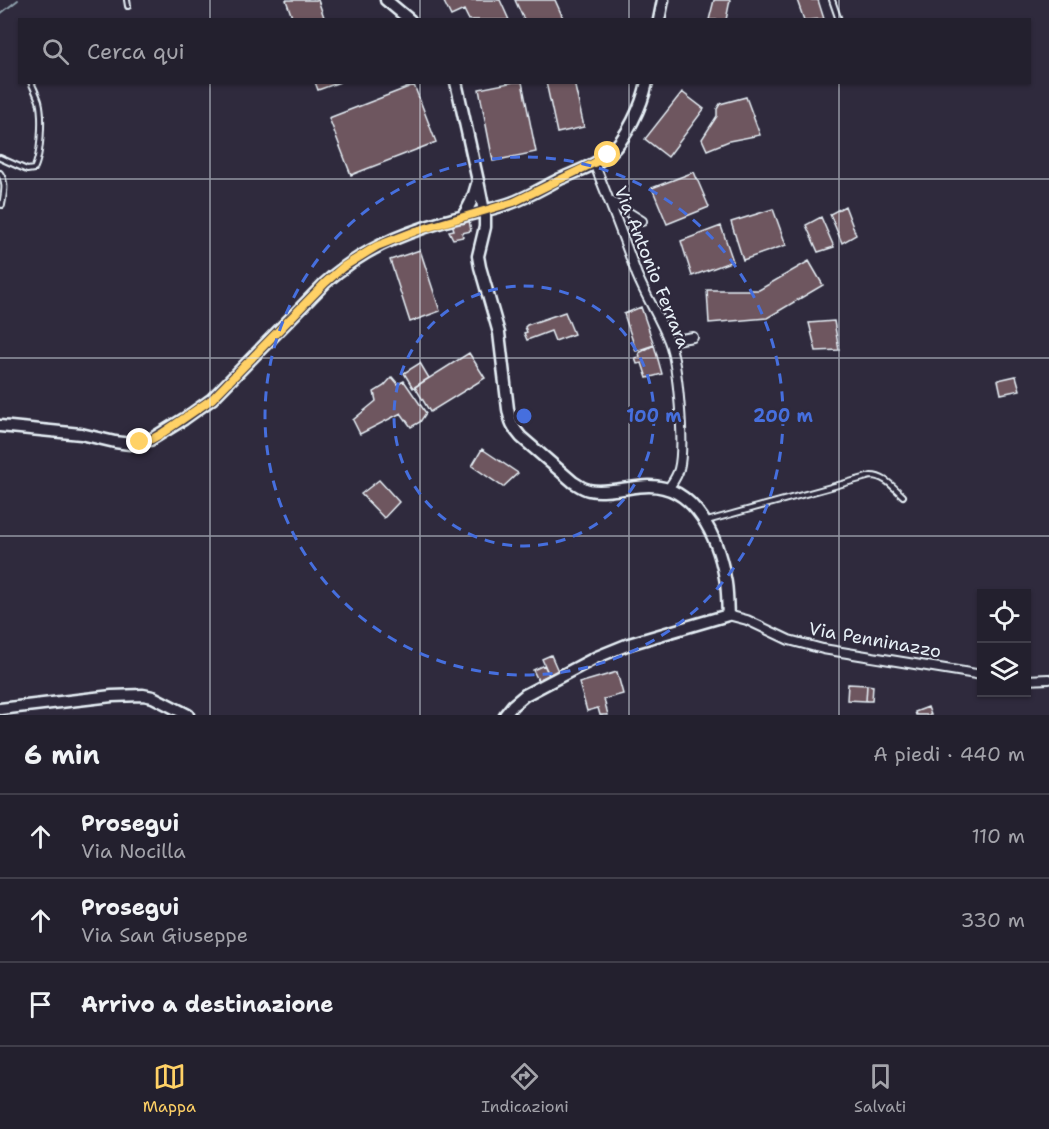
<!DOCTYPE html>
<html lang="it">
<head>
<meta charset="utf-8">
<style>
  :root { --surface:#23202e; --page:#2f2d3a; --text:#f1f3f6; --muted:#a3a3aa; --line:#403e4a; --accent:#ffd166 }
  body { margin:0; font-family:"Shantell Sans",sans-serif; background:var(--page); color:var(--text) }
  .controls { position:absolute; right:18px; bottom:18px; display:grid; overflow:hidden; border-radius:0px; box-shadow:0 2px 4px #0004 }
  .controls button { width:54px; height:54px; display:grid; place-items:center; padding:0; border:0; border-bottom:2px solid var(--line); background:var(--surface); color:var(--text); font:30px sans-serif }
  .stop { position:absolute; width:18px; height:18px; margin:-14px; border:4px solid #ffd166; border-radius:50%; background:#fff }
  .stop.end { background:#ffd166; border-color:#fff; box-shadow:0 2px 6px #0008 }
  .list { margin:0; padding:0; list-style:none }
  h2 { display:flex; justify-content:space-between; align-items:center; height:78px; margin:0; padding:0 24px; font-size:26px }
  h2 small { font-size:20px; font-weight:400; color:var(--muted) }
  .list li { display:grid; grid-template-columns:39px 1fr auto; gap:18px; align-items:center; box-sizing:border-box; height:84px; padding:0 24px; border-top:2px solid var(--line) }
  .list b { display:block; font-size:22px; white-space:nowrap }
  .list p { margin:0; font-size:20px; white-space:nowrap; color:var(--muted) }
  .list em { font-size:20px; font-style:normal; color:var(--muted) }
  .icon { flex:none; width:33px; height:33px; fill:none; stroke:currentColor; stroke-width:2; stroke-linecap:round; stroke-linejoin:round }
  .map { position:relative; flex:none; width:1049px; height:715px; overflow:hidden }
  .search { position:absolute; background:var(--surface); box-shadow:0 2px 4px #0004; left:18px; right:18px; top:18px; height:66px; display:flex; align-items:center; gap:15px; box-sizing:border-box; padding:0 21px; border-radius:0px; color:var(--muted); font-size:22px }
  .sheet { height:330px; background:var(--surface) }
  nav { display:flex; justify-content:space-around; align-items:center; box-sizing:border-box; height:84px; border-top:2px solid var(--line); background:var(--surface); font-size:16px; color:var(--muted) }
  nav a { display:grid; justify-items:center; gap:3px }
  nav .on { color:var(--accent) }
  .map>svg:first-child { display:block }
  .lines { fill:none; stroke-linecap:round; stroke-linejoin:round }
  .stream { stroke:#8d9fab; stroke-width:2 }
  .building { fill:#6e565f; stroke:#e8f1f8; stroke-width:1.5 }
  .lane-casing { stroke:#e8f1f8; stroke-width:8 }
  .street-casing { stroke:#e8f1f8; stroke-width:12 }
  .secondary-casing { stroke:#e8f1f8; stroke-width:15 }
  .lane { stroke:#2f2a3d; stroke-width:4 }
  .street { stroke:#2f2a3d; stroke-width:8 }
  .secondary { stroke:#2f2a3d; stroke-width:10 }
  .route { stroke:#ffd166; stroke-width:8 }
  .grid { fill:none; stroke:#e8f1f8; stroke-width:1.5; stroke-opacity:0.55 }
  .ring { fill:none; stroke:#466fde; stroke-width:3; stroke-dasharray:10 8 }
  .labels { text-anchor:middle; dominant-baseline:central; stroke-width:4.5; stroke-linejoin:round; paint-order:stroke }
  .street-label { font-size:18px; fill:#e8f1f8; stroke:#2f2a3d }
  .centre { fill:#466fde; stroke:#2f2a3d; stroke-width:3 }
  .ring-label { font-size:18px; text-anchor:middle; font-weight:bold; fill:#466fde; stroke:#2f2a3d; stroke-width:4.5; stroke-linejoin:round; paint-order:stroke }
</style>
</head>
<body>
<div class="map">
<svg width="1049" height="715" viewBox="0 0 1049 715">
  <rect width="100%" height="100%" fill="#2f2a3d"/>
  <filter id="ink" filterUnits="userSpaceOnUse"><feTurbulence type="fractalNoise" baseFrequency=".0167" numOctaves="2"/><feDisplacementMap in="SourceGraphic" scale="12" xChannelSelector="R" yChannelSelector="G"/><feConvolveMatrix kernelMatrix="1 2 1 2 8 2 1 2 1" color-interpolation-filters="sRGB"/></filter>
  <g filter="url(#ink)">
    <g class="lines">
      <path class="stream" d="M0 14 18 0"/>
    </g>
    <path class="building" d="M286 0H318L325 20H293Z
      M449 0H500L509 20H469L464 10 451 16 444 2Z
      M515 0H555L564 20H524Z
      M714 0H730L726 20H709Z
      M797 0H818L824 19 804 20Z
      M315 82H340L318 90Z
      M514 82H522L536 152 493 161 479 89Z
      M546 82H574L584 127 557 133Z
      M414 85 436 142 351 175 329 118Z
      M682 92 704 109 668 157 645 139Z
      M746 97 760 135 729 141 707 150 702 139 717 116V109L720 104Z
      M694 172 709 207 667 224 652 188Z
      M845 206 856 235 842 243 830 214Z
      M773 209 786 245 743 260 731 222Z
      M821 217 834 247 818 252 806 225Z
      M469 220 471 231 462 233 463 237 453 239 449 231 454 230 452 224Z
      M721 226 733 261 692 276 681 241Z
      M420 250 440 311 410 322 390 260Z
      M809 261 823 285 767 318 709 323 707 290H759Z
      M641 307 654 345 636 351 624 314Z
      M565 312 574 334 555 341 551 331 527 340 524 333 527 332 525 327 527 325Z
      M834 321 839 350 816 351 809 323Z
      M654 345 662 374 647 378 642 363 637 364 635 358 640 357 639 353Z
      M469 353 485 378 430 412 415 387Z
      M420 363 429 378 413 388 404 373Z
      M1016 376 1020 390 1001 394 998 380Z
      M392 377 398 384 404 381 426 413 420 422 411 427 401 413 360 434 353 420 376 401 374 392 384 386Z
      M482 449 518 473 503 487 472 466Z
      M379 480 399 502 384 518 361 494Z
      M551 655 558 671 549 675 542 659Z
      M544 665 549 675 538 680 533 670Z
      M617 672 623 694 604 699 608 715H600L598 708 587 711 579 683Z
      M848 684 867 685 866 701 847 700Z
      M867 685 873 686 872 701H866Z
      M928 707 931 715H916L915 712Z"/>
    <g class="lines">
      <defs>
        <path id="lane" d="M127 0 128 6
          M832 0 839 20
          M0 158 27 170 34 169C41 156 43 116 39 101 37 95 34 89 31 82
          M0 173C7 183 4 193 2 205
          M707 521 871 476C885 476 893 487 903 496"/>
        <path id="street" d="M594 163C609 200 623 237 637 275 646 297 660 318 669 341 678 364 685 446 679 469 677 477 672 483 668 489
          M610 201 642 221
          M669 341 693 337
          M728 615 747 620 789 640 823 649 982 675
          M1026 680 1049 679"/>
        <path id="secondary" d="M386 0 410 20
          M659 20 663 0
          M456 82 478 181 485 216V227L478 256 480 267 499 333 508 409C510 421 513 428 521 437L573 482C578 485 583 489 589 490 606 494 631 486 649 486 696 486 718 539 725 578 728 590 727 603 728 615L629 644 597 657 525 695 513 705 505 715
          M462 217C470 207 474 196 477 184
          M0 426 81 434 115 442 130 444 150 440 184 419 212 399 325 283C362 250 398 235 445 221 467 215 490 210 511 203 528 197 544 187 560 179 576 172 596 165 609 154 627 138 642 106 647 82
          M0 709 112 696 143 695 153 697 188 715"/>
      </defs>
      <use href="#lane" class="lane-casing"/>
      <use href="#street" class="street-casing"/>
      <use href="#secondary" class="secondary-casing"/>
      <use href="#lane" class="lane"/>
      <use href="#street" class="street"/>
      <use href="#secondary" class="secondary"/>
    </g>
  </g>
  <g class="lines" filter="url(#ink)">
    <path class="route" d="M140 442 150 440 161 434 212 399 325 283 343 267 377 246 416 231 514 202 594 163 608 155"/>
  </g>
  <path class="grid" d="M210 0V20M420 0V20M629 0V20M839 0V20M210 82V715M420 82V715M629 82V715M839 82V715M0 179H1049M0 358H1049M0 536H1049"/>
  <g class="ring">
    <circle cx="524" cy="416" r="130"/>
    <circle cx="524" cy="416" r="259"/>
  </g>
  <g class="labels">
    <g class="street-label">
      <text transform="translate(652 267) rotate(68)">Via Antonio Ferrara</text>
      <text transform="translate(875 640) rotate(10)">Via Penninazzo</text>
    </g>
  </g>
  <circle cx="524" cy="416" r="9" class="centre"/>
  <g class="ring-label">
    <text x="654" y="422">100 m</text>
    <text x="783" y="422">200 m</text>
  </g>
</svg>
<div class="controls">
<button><svg class="icon" aria-label="locate" viewBox="0 0 24 24"><circle cx="12" cy="12" r="6"/><path d="M12 2v4M12 18v4M2 12h4M18 12h4"/></svg></button>
<button><svg class="icon" aria-label="layers" viewBox="0 0 24 24"><path d="M12 4l9 5-9 5-9-5zM3 14l9 5 9-5"/></svg></button>
</div>
<div class="stop" style="left:608px;top:155px"></div>
<div class="stop end" style="left:140px;top:442px"></div>
<div class="search"><svg class="icon" aria-label="search" viewBox="0 0 24 24"><circle cx="10" cy="10" r="6"/><path d="M15 15l6 6"/></svg>Cerca qui</div>
</div>
<section class="sheet">
<h2>6 min<small>A piedi · 440 m</small></h2>
<ul class="list">
<li><svg class="icon" aria-label="ahead" viewBox="0 0 24 24"><path d="M12 20V5M6 11l6-6 6 6"/></svg><div><b>Prosegui</b><p>Via Nocilla</p></div><em>110 m</em></li>
<li><svg class="icon" aria-label="ahead" viewBox="0 0 24 24"><path d="M12 20V5M6 11l6-6 6 6"/></svg><div><b>Prosegui</b><p>Via San Giuseppe</p></div><em>330 m</em></li>
<li><svg class="icon" aria-label="arrive" viewBox="0 0 24 24"><path d="M6 21V4h12l-3 4 3 4H6"/></svg><div><b>Arrivo a destinazione</b></div></li>
</ul>
</section>
<nav>
<a class="on"><svg class="icon" aria-label="map" viewBox="0 0 24 24"><path d="M3 6l6-2 6 2 6-2v14l-6 2-6-2-6 2zM9 4v14M15 6v14"/></svg>Mappa</a>
<a><svg class="icon" aria-label="directions" viewBox="0 0 24 24"><path d="M12 3l9 9-9 9-9-9zM9 14v-3h6M13 9l2 2-2 2"/></svg>Indicazioni</a>
<a><svg class="icon" aria-label="saved" viewBox="0 0 24 24"><path d="M7 4h10v16l-5-4-5 4z"/></svg>Salvati</a>
</nav>
</body>
</html>
